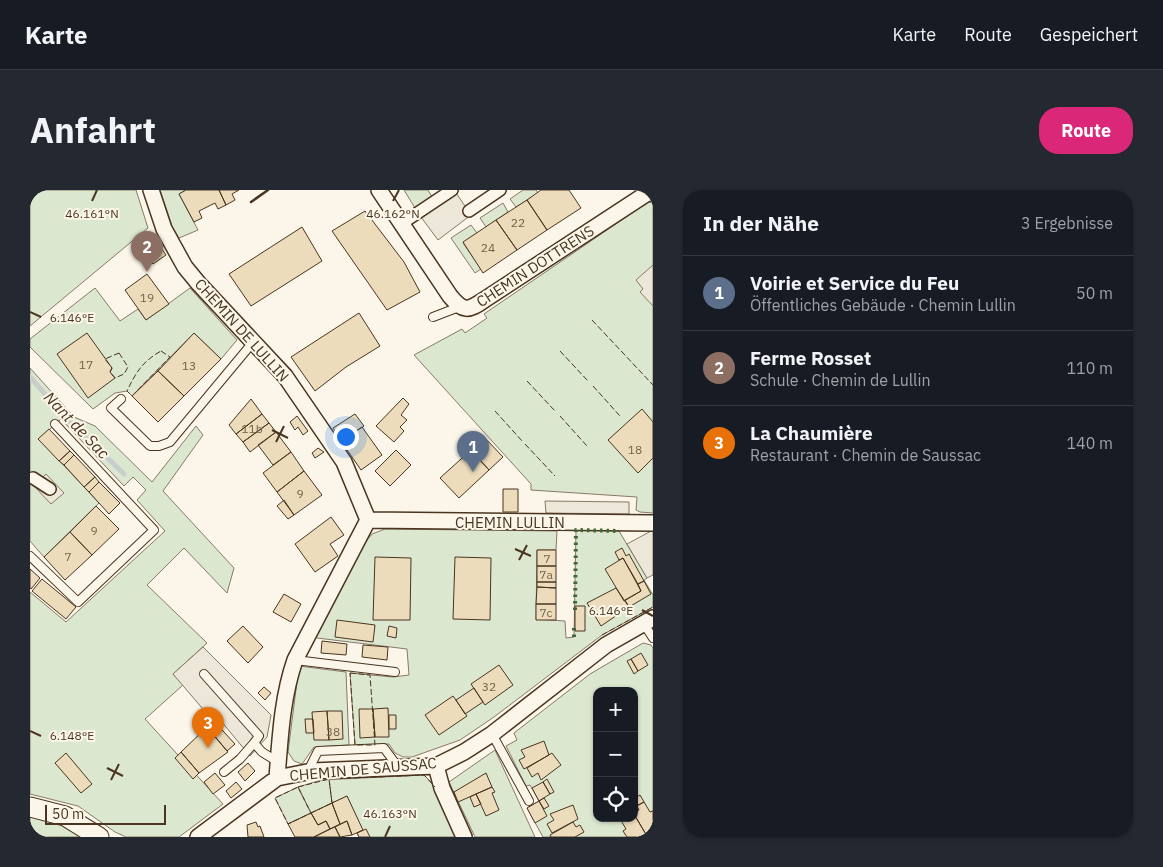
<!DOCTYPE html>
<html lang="de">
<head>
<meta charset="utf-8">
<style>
  :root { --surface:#171b24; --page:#242831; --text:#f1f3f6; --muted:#9ea1a6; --line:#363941; --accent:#db2777 }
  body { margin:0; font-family:"IBM Plex Sans",sans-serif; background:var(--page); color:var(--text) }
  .controls { position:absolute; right:15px; bottom:15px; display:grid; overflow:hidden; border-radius:10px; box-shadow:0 1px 4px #0004 }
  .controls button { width:45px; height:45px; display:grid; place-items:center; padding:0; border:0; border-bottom:1px solid var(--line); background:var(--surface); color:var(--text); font:25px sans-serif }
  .scale { position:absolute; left:15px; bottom:12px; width:121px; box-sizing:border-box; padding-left:5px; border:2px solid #4a3520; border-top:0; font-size:14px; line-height:18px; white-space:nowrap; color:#4a3520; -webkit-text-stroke:4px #fbf6e9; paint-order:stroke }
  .you { position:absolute; left:315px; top:246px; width:18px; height:18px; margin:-12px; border:4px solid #fff; border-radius:50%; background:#1a73e8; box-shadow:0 0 0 8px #1a73e833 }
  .badge { display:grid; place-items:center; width:32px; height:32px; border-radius:50%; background:var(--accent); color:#fff; font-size:16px; font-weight:700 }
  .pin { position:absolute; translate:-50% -41px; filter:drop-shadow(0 1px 2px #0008) }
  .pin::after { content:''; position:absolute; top:26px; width:18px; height:15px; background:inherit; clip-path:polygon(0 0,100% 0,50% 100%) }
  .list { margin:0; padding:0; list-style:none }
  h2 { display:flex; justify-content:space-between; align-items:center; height:65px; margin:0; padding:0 20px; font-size:21px }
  h2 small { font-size:16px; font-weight:400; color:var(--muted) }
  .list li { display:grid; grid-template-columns:32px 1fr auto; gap:15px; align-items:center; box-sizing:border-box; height:75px; padding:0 20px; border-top:1px solid var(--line) }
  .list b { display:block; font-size:19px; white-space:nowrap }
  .list p { margin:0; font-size:16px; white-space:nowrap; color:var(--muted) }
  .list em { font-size:16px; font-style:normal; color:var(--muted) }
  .icon { flex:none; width:28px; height:28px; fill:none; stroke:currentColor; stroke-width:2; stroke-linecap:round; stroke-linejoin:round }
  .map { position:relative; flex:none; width:623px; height:647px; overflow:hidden; border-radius:20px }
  header { display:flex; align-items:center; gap:30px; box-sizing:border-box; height:70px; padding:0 25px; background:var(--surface); border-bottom:1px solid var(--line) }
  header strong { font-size:24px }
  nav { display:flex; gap:28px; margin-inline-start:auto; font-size:18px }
  .intro { display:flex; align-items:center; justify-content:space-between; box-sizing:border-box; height:120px; padding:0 30px }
  h1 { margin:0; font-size:35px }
  .button { padding:12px 22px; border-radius:20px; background:var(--accent); color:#fff; font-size:18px; font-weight:700 }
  main { display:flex; gap:30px; padding:0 30px }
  aside { flex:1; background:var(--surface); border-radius:20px; box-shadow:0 1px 4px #0004 }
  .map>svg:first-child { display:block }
  .green { fill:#dce7d0; stroke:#887966; fill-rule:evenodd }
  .parking { fill:#ede7d9; stroke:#887966 }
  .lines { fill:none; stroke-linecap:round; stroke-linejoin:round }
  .stream { stroke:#c9cecd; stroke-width:5 }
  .building { fill:#ecdcbc; stroke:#4a3520 }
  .service-casing { stroke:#4a3520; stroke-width:10 }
  .pedestrian-casing { stroke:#4a3520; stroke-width:14 }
  .minor-casing { stroke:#4a3520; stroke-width:18 }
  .tertiary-casing { stroke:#4a3520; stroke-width:21 }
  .service { stroke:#fbf6e9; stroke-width:8 }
  .pedestrian { stroke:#fbf6e9; stroke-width:11 }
  .minor { stroke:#fbf6e9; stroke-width:15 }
  .tertiary { stroke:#fbf6e9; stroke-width:19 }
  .hedge { stroke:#436837; stroke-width:4; stroke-dasharray:2.5 4; stroke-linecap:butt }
  .fence { stroke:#4a3520; stroke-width:1; stroke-dasharray:6 2.5; stroke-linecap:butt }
  .wall { stroke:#4a3520; stroke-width:2.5 }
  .ticks { fill:none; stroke:#4a3520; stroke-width:2 }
  .labels { text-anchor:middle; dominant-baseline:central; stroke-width:4; stroke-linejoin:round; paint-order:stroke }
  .number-label { font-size:12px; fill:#725f47 }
  .street-label { font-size:15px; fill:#4a3520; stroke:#fbf6e9 }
  .water-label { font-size:16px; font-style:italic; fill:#4a3520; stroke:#fbf6e9 }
  .ticks-label { font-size:12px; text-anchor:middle; fill:#4a3520; stroke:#fbf6e9; stroke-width:4; stroke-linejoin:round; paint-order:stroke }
</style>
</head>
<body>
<header>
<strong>Karte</strong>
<nav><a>Karte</a><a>Route</a><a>Gespeichert</a></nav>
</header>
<div class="intro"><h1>Anfahrt</h1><a class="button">Route</a></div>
<main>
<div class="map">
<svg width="623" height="647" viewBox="0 0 623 647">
  <rect width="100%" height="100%" fill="#fbf6e9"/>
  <path class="green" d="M0 0H106L118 38 0 136Z
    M130 0H156L149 4 168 40 149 48 142 36Z
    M374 0H398L402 7 385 18Z
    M493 0H506L508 3 486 17 480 9Z
    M618 12 623 13V323L610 322 606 320 607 307 501 300V294L384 165 432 139 435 143 457 128 454 124Z
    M473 13 478 22 456 37 450 28Z
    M441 35 447 43 433 53 451 79 445 83 421 48Z
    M65 98 90 131 108 119 116 130 160 98 207 150 191 169 164 143 102 206 97 201 85 203 63 219 0 157V149Z
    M0 178 44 227 65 236 122 292 166 236 173 245 133 301 204 378 197 403 154 358 117 395 177 453 143 484 153 495 115 529 193 614 149 647H96L85 642 48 616 0 604V402L36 432 135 341 107 310 116 300 103 287 94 296 31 229 9 249 69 313 14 367 0 351Z
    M355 339 527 341 526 360H507L506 429 535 431 536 448 544 447 546 340 589 341 617 388 614 390 623 405V417L572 445 464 527 430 550 382 567H373L365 563 359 554 325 555 320 483 363 487 379 485 377 459 287 448 284 445 333 355 342 344Z
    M613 453 621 455 623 458V647H513L497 618 509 611 500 595 496 596 476 556 487 550 484 543 560 484ZM567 501H604V628H567Z
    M269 476 316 482 319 555 284 557 272 574 264 571 258 562Z
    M465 560 505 647H445L419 592Z
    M394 585 404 595 428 647H329L327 643 332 640 317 606 258 634 245 608 268 597 291 590Z
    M0 627C20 630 37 634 53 647H0Z"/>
  <path class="parking" d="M424 0 441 25 408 50 388 23Z
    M623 75V116L610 102 613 99 606 90Z
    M16 284 34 303 21 314 4 296Z
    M515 311 599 312V324L516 323Z
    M623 340V385L617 388 597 354Z
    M173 457 241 525 237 547 220 566 186 525H178L143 484Z"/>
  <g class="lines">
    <path class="stream" d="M0 187 37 229 94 284"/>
  </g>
  <path class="building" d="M156 0H189L196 15 188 19 185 13 169 21 172 28 164 32 149 4Z
    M189 0H209L202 4 205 10 196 15Z
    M511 0H539L551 18 517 40 497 10Z
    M497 10 517 40 487 60 466 30Z
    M335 21 374 72 390 102 357 120 302 41Z
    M466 30 487 60 453 83 433 52Z
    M272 37 292 71 221 116 199 84Z
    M127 52 136 65 123 74 114 61Z
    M117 84 139 114 116 130 95 100Z
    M329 123 350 156 316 177 285 201 261 167Z
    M57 143 82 178 80 182 85 188 58 208 27 164Z
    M164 143 191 169 154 206 128 181Z
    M128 181 154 206 128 232 102 206Z
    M373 208 379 214 371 225 377 230 370 237 374 241 364 252 346 236Z
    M221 209 232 224 206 244 199 235Z
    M612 219 623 232V268L608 283 578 250Z
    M232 224 239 233 213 252 206 244Z
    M325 224 334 236 311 251 303 238Z
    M267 226 278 241 273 245 268 237 265 240 260 232Z
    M239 233 246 242 220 262 213 252Z
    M332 237 352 265 331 280 311 251Z
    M19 239 40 261 29 271 8 249Z
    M246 242 261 262 243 275 228 255Z
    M454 247 473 267 459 280 441 260Z
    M288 258 294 262 285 268 282 263Z
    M366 260 381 275 360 296 345 281Z
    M441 260 459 280 429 308 410 288Z
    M40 261 44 265 34 275 29 271Z
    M261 262 274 281 247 302 233 283Z
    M44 265 65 287 54 297 34 275Z
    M274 281 292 305 264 325 247 302Z
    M65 287 69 292 59 302 54 297Z
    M69 292 90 313 79 324 59 302Z
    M473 299H488V322H473Z
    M254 310 264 325 258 329 247 316Z
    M66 316 89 339 62 365 40 342Z
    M301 327 314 345 300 354 308 366 285 382 265 354Z
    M40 342 62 365 35 390 14 367Z
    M592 358 596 366 599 364 614 391 608 394 593 368 589 370 585 362Z
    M507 360H526V376H507Z
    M345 367 381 368 380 430H343Z
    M425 367 461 368 460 430 423 429Z
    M593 368 611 401 594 411 575 379Z
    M507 376H526V392H507Z
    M0 379 10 388 1 399 0 398Z
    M12 389 46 417 36 429 2 401Z
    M614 391 621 404 599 417 595 410 611 401 608 394Z
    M507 392H526V398L507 397Z
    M507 397 526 398V414H506Z
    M586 398 599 417 571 436 557 413Z
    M254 404 271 414 261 432 243 422Z
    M506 414H526V430H506Z
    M545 416H555V441H545Z
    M307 430 345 435 343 452 305 447Z
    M213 436 233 457 218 473 197 451Z
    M359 436 367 438 366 448 357 446Z
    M292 451 317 454 316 465 291 463Z
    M333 455 358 457 357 470 332 467Z
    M611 463 618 475 608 481 601 469Z
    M601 469 608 481 604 484 597 471Z
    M469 475 483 495 455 515 441 494Z
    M234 497 241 503 235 510 228 503Z
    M444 498 453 512 435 524 426 510Z
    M423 506 437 526 409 545 395 525Z
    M358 518 359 547H345L343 519Z
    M329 519H343L345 547 330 548Z
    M297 521H312L313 549 299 550Z
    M297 521 299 550H284L282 522Z
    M359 525H366V539H359Z
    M182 529 205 554 197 561 175 535 179 530Z
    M275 529H283L284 543H276Z
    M177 537 198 562 169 583 151 562Z
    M514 551 519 565 494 579 489 570 495 567 491 560Z
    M151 562 169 583 163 589 145 568Z
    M36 563 62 594 51 603 25 573Z
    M522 563 531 575 511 590 508 583 502 587 497 578Z
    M218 573 225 581 215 591 208 582Z
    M185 583 195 595 183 604 174 592Z
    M456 583 462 597 428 612 424 602Z
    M517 589 524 602 520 604 513 592Z
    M206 592 212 599 201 608 196 601Z
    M513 592 520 604 509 611 502 598Z
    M462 597 465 602 462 603 469 620 456 626 446 604Z
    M446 604 451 614 444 617 440 607Z
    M610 605 614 612 604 617V609Z
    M317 606 333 640 322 645 317 631 310 634 302 613Z
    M514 608 519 616 514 619 509 611Z
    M509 611 517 626 505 633 497 618Z
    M614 612 620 622 623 621V643L617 646 604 624 609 620 607 616Z
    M302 613 310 634 300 639 296 631 288 635 281 623Z
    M543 615 548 629 522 643 517 634 524 630 520 624Z
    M281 623 288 635 296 631 300 639 284 647H265L258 634Z
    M605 626 617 646V647H597L593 641 596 639 590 629 604 628Z
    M317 631 322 645 310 647 305 637Z
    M226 632 228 637 230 636 234 647H218L217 635Z
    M543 632 546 637 550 635 554 642 545 647H521L520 645Z
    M305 637 310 647H284L300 639Z
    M336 639 340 647H329L327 643Z"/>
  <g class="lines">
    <defs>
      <path id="service" d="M403 127 429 117
        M91 209 81 218 120 256H129L140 252 224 151
        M0 366 48 412 124 340 25 234
        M614 434 623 448
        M265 470 365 482
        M174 484 229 546 224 553 232 562 248 572
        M462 544 499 611
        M282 581 281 575 288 561 354 558 368 577
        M194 582 210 569 224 553"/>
      <path id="pedestrian" d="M439 21 470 0
        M371 34 422 0
        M3 288 20 299"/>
      <path id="minor" d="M121 0 134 39 155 77 169 94 255 186 314 272 338 330
        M349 0 420 106C433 122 438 121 454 110L616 4 623 2
        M338 330 623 333
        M406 576 412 598 434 647
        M247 588C250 549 252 507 265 470L338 330
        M168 647 247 588 282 581 406 576 434 562 462 544 576 455 623 428"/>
      <path id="tertiary" d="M0 617 35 626 69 647"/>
    </defs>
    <use href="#service" class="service-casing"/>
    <use href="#pedestrian" class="pedestrian-casing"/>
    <use href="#minor" class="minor-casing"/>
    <use href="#tertiary" class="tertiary-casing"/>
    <use href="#service" class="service"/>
    <use href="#pedestrian" class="pedestrian"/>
    <use href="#minor" class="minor"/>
    <use href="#tertiary" class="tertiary"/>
    <path class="hedge" d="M545 420 546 340 589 341
      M544 447V437"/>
    <path class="fence" d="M562 130 623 195
      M131 161 140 167 102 206 97 201C106 182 113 171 131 161Z
      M530 161 558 191
      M89 163 98 177 94 184 85 188 80 182 82 178 75 169Z
      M497 191 525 221
      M563 196 590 226
      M465 221 493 252
      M530 226 557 256
      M495 254 525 286
      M572 445 623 417
      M320 483 340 485 345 555H325Z
      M299 589 302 613 281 623 268 597Z
      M268 597 281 623 258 634 245 608Z
      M304 612 302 613 299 589 394 585 405 597"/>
    <path class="wall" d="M221 12 238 0"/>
  </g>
  <path class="ticks" d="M62 11 67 0M363 11 369 0M0 122 11 127M242 240 258 248M246 252 254 236M485 359 501 366M489 370 497 355M612 420 623 426M0 541 11 546M77 578 93 586M81 590 89 574M355 647 360 636"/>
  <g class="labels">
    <g class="number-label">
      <text x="488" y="32">22</text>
      <text x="458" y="57">24</text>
      <text x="117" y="107">19</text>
      <text x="56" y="174">17</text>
      <text x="159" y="175">13</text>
      <text x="222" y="238">11b</text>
      <text x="605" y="259">18</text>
      <text x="270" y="303">9</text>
      <text x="64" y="340">9</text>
      <text x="38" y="366">7</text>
      <text x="517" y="368">7</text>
      <text x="516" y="384">7a</text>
      <text x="516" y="422">7c</text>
      <text x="459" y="496">32</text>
      <text x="303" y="541">38</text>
    </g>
    <g class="street-label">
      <text transform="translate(505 76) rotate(-33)">CHEMIN DOTTRENS</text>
      <text transform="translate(212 140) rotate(48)">CHEMIN DE LULLIN</text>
      <text x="480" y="332">CHEMIN LULLIN</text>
      <text transform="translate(333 579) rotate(-5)">CHEMIN DE SAUSSAC</text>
    </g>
    <g class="water-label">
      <text transform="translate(47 235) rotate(46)">Nant de Sac</text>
    </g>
  </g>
  <g class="ticks-label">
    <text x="62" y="28">46.161°N</text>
    <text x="363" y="28">46.162°N</text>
    <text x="42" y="132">6.146°E</text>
    <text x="581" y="425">6.146°E</text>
    <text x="42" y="550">6.148°E</text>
    <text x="360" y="628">46.163°N</text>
  </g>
</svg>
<div class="controls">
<button>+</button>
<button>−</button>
<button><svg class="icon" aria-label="locate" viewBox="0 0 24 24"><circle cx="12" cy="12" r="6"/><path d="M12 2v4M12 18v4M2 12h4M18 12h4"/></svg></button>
</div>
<div class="scale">50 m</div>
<div class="you"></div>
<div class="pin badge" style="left:443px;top:282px;background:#5c6f8a">1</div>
<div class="pin badge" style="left:117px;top:82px;background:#8d6e63">2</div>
<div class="pin badge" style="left:178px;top:558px;background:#e8710a">3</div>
</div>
<aside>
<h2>In der Nähe<small>3 Ergebnisse</small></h2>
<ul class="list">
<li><span class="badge" style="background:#5c6f8a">1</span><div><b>Voirie et Service du Feu</b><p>Öffentliches Gebäude · Chemin Lullin</p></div><em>50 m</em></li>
<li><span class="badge" style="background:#8d6e63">2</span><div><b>Ferme Rosset</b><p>Schule · Chemin de Lullin</p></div><em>110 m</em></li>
<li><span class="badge" style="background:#e8710a">3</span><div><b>La Chaumière</b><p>Restaurant · Chemin de Saussac</p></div><em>140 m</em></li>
</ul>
</aside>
</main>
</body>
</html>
